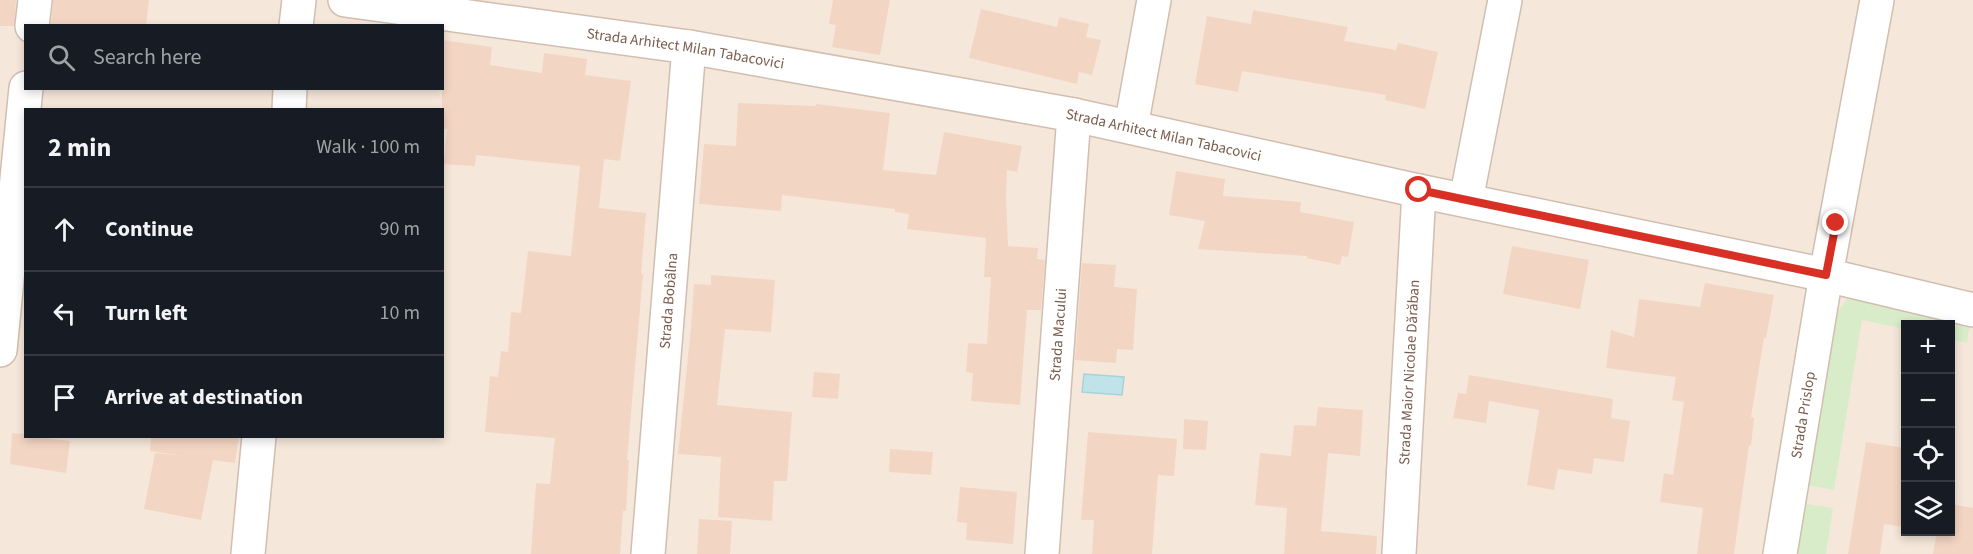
<!DOCTYPE html>
<html lang="en">
<head>
<meta charset="utf-8">
<style>
  :root { --surface:#171b24; --page:#242831; --text:#f1f3f6; --muted:#9ea1a6; --line:#363941 }
  body { margin:0; font-family:"Source Sans 3",sans-serif; background:var(--page); color:var(--text) }
  .controls { position:absolute; right:18px; bottom:18px; display:grid; overflow:hidden; border-radius:0px; box-shadow:0 3px 9px #0003 }
  .controls button { width:54px; height:54px; display:grid; place-items:center; padding:0; border:0; border-bottom:2px solid var(--line); background:var(--surface); color:var(--text); font:30px sans-serif }
  .stop { position:absolute; width:18px; height:18px; margin:-14px; border:4px solid #d93025; border-radius:50%; background:#fff }
  .stop.end { background:#d93025; border-color:#fff; box-shadow:0 2px 6px #0008 }
  .list { margin:0; padding:0; list-style:none }
  h2 { display:flex; justify-content:space-between; align-items:center; height:78px; margin:0; padding:0 24px; font-size:26px }
  h2 small { font-size:20px; font-weight:400; color:var(--muted) }
  .list li { display:grid; grid-template-columns:39px 1fr auto; gap:18px; align-items:center; box-sizing:border-box; height:84px; padding:0 24px; border-top:2px solid var(--line) }
  .list b { display:block; font-size:22px; white-space:nowrap }
  .list em { font-size:20px; font-style:normal; color:var(--muted) }
  .icon { flex:none; width:33px; height:33px; fill:none; stroke:currentColor; stroke-width:2; stroke-linecap:round; stroke-linejoin:round }
  .map { position:relative; flex:none; width:1973px; height:554px; overflow:hidden }
  .search { position:absolute; background:var(--surface); box-shadow:0 3px 9px #0003; left:24px; top:24px; width:420px; height:66px; display:flex; align-items:center; gap:15px; box-sizing:border-box; padding:0 21px; border-radius:0px; color:var(--muted); font-size:22px }
  .panel { position:absolute; background:var(--surface); box-shadow:0 3px 9px #0003; left:24px; top:108px; width:420px; height:330px; border-radius:0px }
  .map>svg:first-child { display:block }
  .residential { fill:#f5e8da; fill-rule:evenodd }
  .green { fill:#d8ecc9 }
  .water { fill:#bfe3e8; stroke:#a5d3da; stroke-width:1.5 }
  .building { fill:#f3d5c3 }
  .lines { fill:none; stroke-linecap:round; stroke-linejoin:round }
  .minor-casing { stroke:#d1beb0; stroke-width:36 }
  .minor { stroke:#fff; stroke-width:33 }
  .route { stroke:#d93025; stroke-width:8 }
  .labels { text-anchor:middle; dominant-baseline:central; stroke-width:4.5; stroke-linejoin:round; paint-order:stroke }
  .street-label { font-size:15px; fill:#7a5c4d; stroke:#fffaf3 }
</style>
</head>
<body>
<div class="map">
<svg width="1973" height="554" viewBox="0 0 1973 554">
  <rect width="100%" height="100%" fill="#fdf6ec"/>
  <path class="residential" d="M0 0H1973V554H0ZM26 26H442V88H26ZM26 110H442V436H26ZM1906 324H1950V532H1906Z"/>
  <path class="green" d="M1847 299H1859L1970 322 1967 343 1951 339 1950 324H1906L1905 329 1862 320 1834 490 1807 485 1834 317Z
    M1806 504 1833 508 1826 554H1798Z"/>
  <path class="water" d="M1084 374 1124 377 1122 395 1082 392Z"/>
  <path class="building" d="M0 0H16L14 26H0Z
    M53 0H149L146 26H51Z
    M833 0H890L880 55 832 47 836 25 829 24Z
    M981 9 1057 27 1059 17 1089 24 1086 37 1101 40 1092 75 1079 72 1077 84 969 58Z
    M1253 10 1348 27 1344 41 1396 50 1398 43 1438 52 1425 109 1385 100 1386 95 1242 71 1238 92 1195 84 1207 16 1251 24Z
    M442 40 492 47 490 65 542 73 544 53 587 59 585 75 631 81 620 161 604 159 599 208 646 213 641 274H643L627 460H629L626 511H623L620 554H531L536 483 550 484 555 438 485 432 490 376 498 377 501 351 508 352 511 312 521 313 528 251 571 256 580 166 476 155 475 166 444 164 447 129H442Z
    M738 103 816 106V104L890 113 883 170 936 175 944 132 1022 146 1017 172 1007 170 1006 197 1008 246 1038 248 1037 259 1045 260 1041 310H1027L1020 405 971 401 973 373 966 372 968 343 987 344 991 277H984L986 238 907 229 909 214 895 212V209L782 195 781 211 699 204 704 144 736 146Z
    M1176 171 1225 179 1223 196 1301 202 1300 212 1354 222 1348 257 1342 256 1340 265 1307 258V256L1198 249 1205 221 1169 215Z
    M1512 246 1589 260 1580 309 1503 294Z
    M1082 263 1116 265 1114 287 1137 289 1133 350 1117 349 1116 363 1075 360Z
    M711 275 775 280 771 332 725 329 717 405 792 412 787 481H774L772 521 718 517 721 457 678 454 691 327 694 284 711 285Z
    M1705 283 1774 295 1766 338H1764L1751 417 1754 418 1751 446 1749 445 1734 554H1697L1703 508 1660 502 1664 473 1673 475 1684 402 1672 400 1676 377 1606 368 1611 330 1634 337 1639 299 1700 307Z
    M814 372 840 374 838 399 812 397Z
    M1469 375 1613 399 1611 418 1630 421 1624 462 1594 458 1592 474 1558 469 1554 490 1527 485 1539 410 1489 401 1486 423 1453 418 1458 393 1466 394Z
    M1318 407 1363 410 1360 456 1328 453 1321 531 1377 536 1376 554H1284L1287 508 1255 505 1260 453 1291 456 1294 425 1316 426Z
    M1184 419 1208 421 1206 450 1183 449Z
    M1088 432 1177 439 1174 476 1158 475 1152 554H1092L1094 520H1081Z
    M12 433 26 434V436L70 441 66 473 10 464Z
    M151 436H239L235 463 213 460 201 520 144 509 155 453 184 456 150 451Z
    M1866 442 1905 448V527L1884 524 1880 554H1848Z
    M890 449 933 452 931 475 889 472Z
    M960 487 1017 492 1013 544 966 540 967 523 957 522Z
    M1950 504 1973 508V554H1933L1937 531H1950Z
    M699 519 732 521 730 554H697Z"/>
  <g class="lines">
    <defs>
      <g id="minor">
        <path id="s1" d="M345 0 689 47 1074 115 1419 191 1826 275 1973 310"/>
        <path d="M32 26 35 0"/>
        <path d="M296 26 299 0"/>
        <path d="M289 110 290 88"/>
        <path d="M1131 127 1154 0"/>
        <path d="M1466 200 1505 0"/>
        <path d="M0 350 26 88"/>
        <path d="M248 554 259 436"/>
        <path id="s2" d="M648 554 689 47"/>
        <path id="s3" d="M1042 554 1074 115"/>
        <path id="s4" d="M1399 554 1419 191"/>
        <path id="s5" d="M1780 554 1826 275 1877 0"/>
      </g>
    </defs>
    <use href="#minor" class="minor-casing"/>
    <use href="#minor" class="minor"/>
  </g>
  <g class="lines">
    <path class="route" d="M1419 190 1826 275 1836 223"/>
  </g>
  <g class="labels">
    <g class="street-label">
      <text stroke="none"><textPath href="#s1" startOffset="344">Strada Arhitect Milan Tabacovici</textPath></text>
      <text stroke="none"><textPath href="#s1" startOffset="830">Strada Arhitect Milan Tabacovici</textPath></text>
      <text stroke="none"><textPath href="#s2" startOffset="254">Strada Bobâlna</textPath></text>
      <text stroke="none"><textPath href="#s3" startOffset="220">Strada Macului</textPath></text>
      <text stroke="none"><textPath href="#s4" startOffset="182">Strada Maior Nicolae Dărăban</textPath></text>
      <text stroke="none"><textPath href="#s5" startOffset="141">Strada Prislop</textPath></text>
    </g>
  </g>
</svg>
<div class="controls">
<button>+</button>
<button>−</button>
<button><svg class="icon" aria-label="locate" viewBox="0 0 24 24"><circle cx="12" cy="12" r="6"/><path d="M12 2v4M12 18v4M2 12h4M18 12h4"/></svg></button>
<button><svg class="icon" aria-label="layers" viewBox="0 0 24 24"><path d="M12 4l9 5-9 5-9-5zM3 14l9 5 9-5"/></svg></button>
</div>
<div class="stop" style="left:1419px;top:190px"></div>
<div class="stop end" style="left:1836px;top:223px"></div>
<div class="search"><svg class="icon" aria-label="search" viewBox="0 0 24 24"><circle cx="10" cy="10" r="6"/><path d="M15 15l6 6"/></svg>Search here</div>
<section class="panel">
<h2>2 min<small>Walk · 100 m</small></h2>
<ul class="list">
<li><svg class="icon" aria-label="ahead" viewBox="0 0 24 24"><path d="M12 20V5M6 11l6-6 6 6"/></svg><div><b>Continue</b></div><em>90 m</em></li>
<li><svg class="icon" aria-label="left" viewBox="0 0 24 24"><path d="M17 20v-9H6M10 6l-5 5 5 5"/></svg><div><b>Turn left</b></div><em>10 m</em></li>
<li><svg class="icon" aria-label="arrive" viewBox="0 0 24 24"><path d="M6 21V4h12l-3 4 3 4H6"/></svg><div><b>Arrive at destination</b></div></li>
</ul>
</section>
</div>
</body>
</html>
